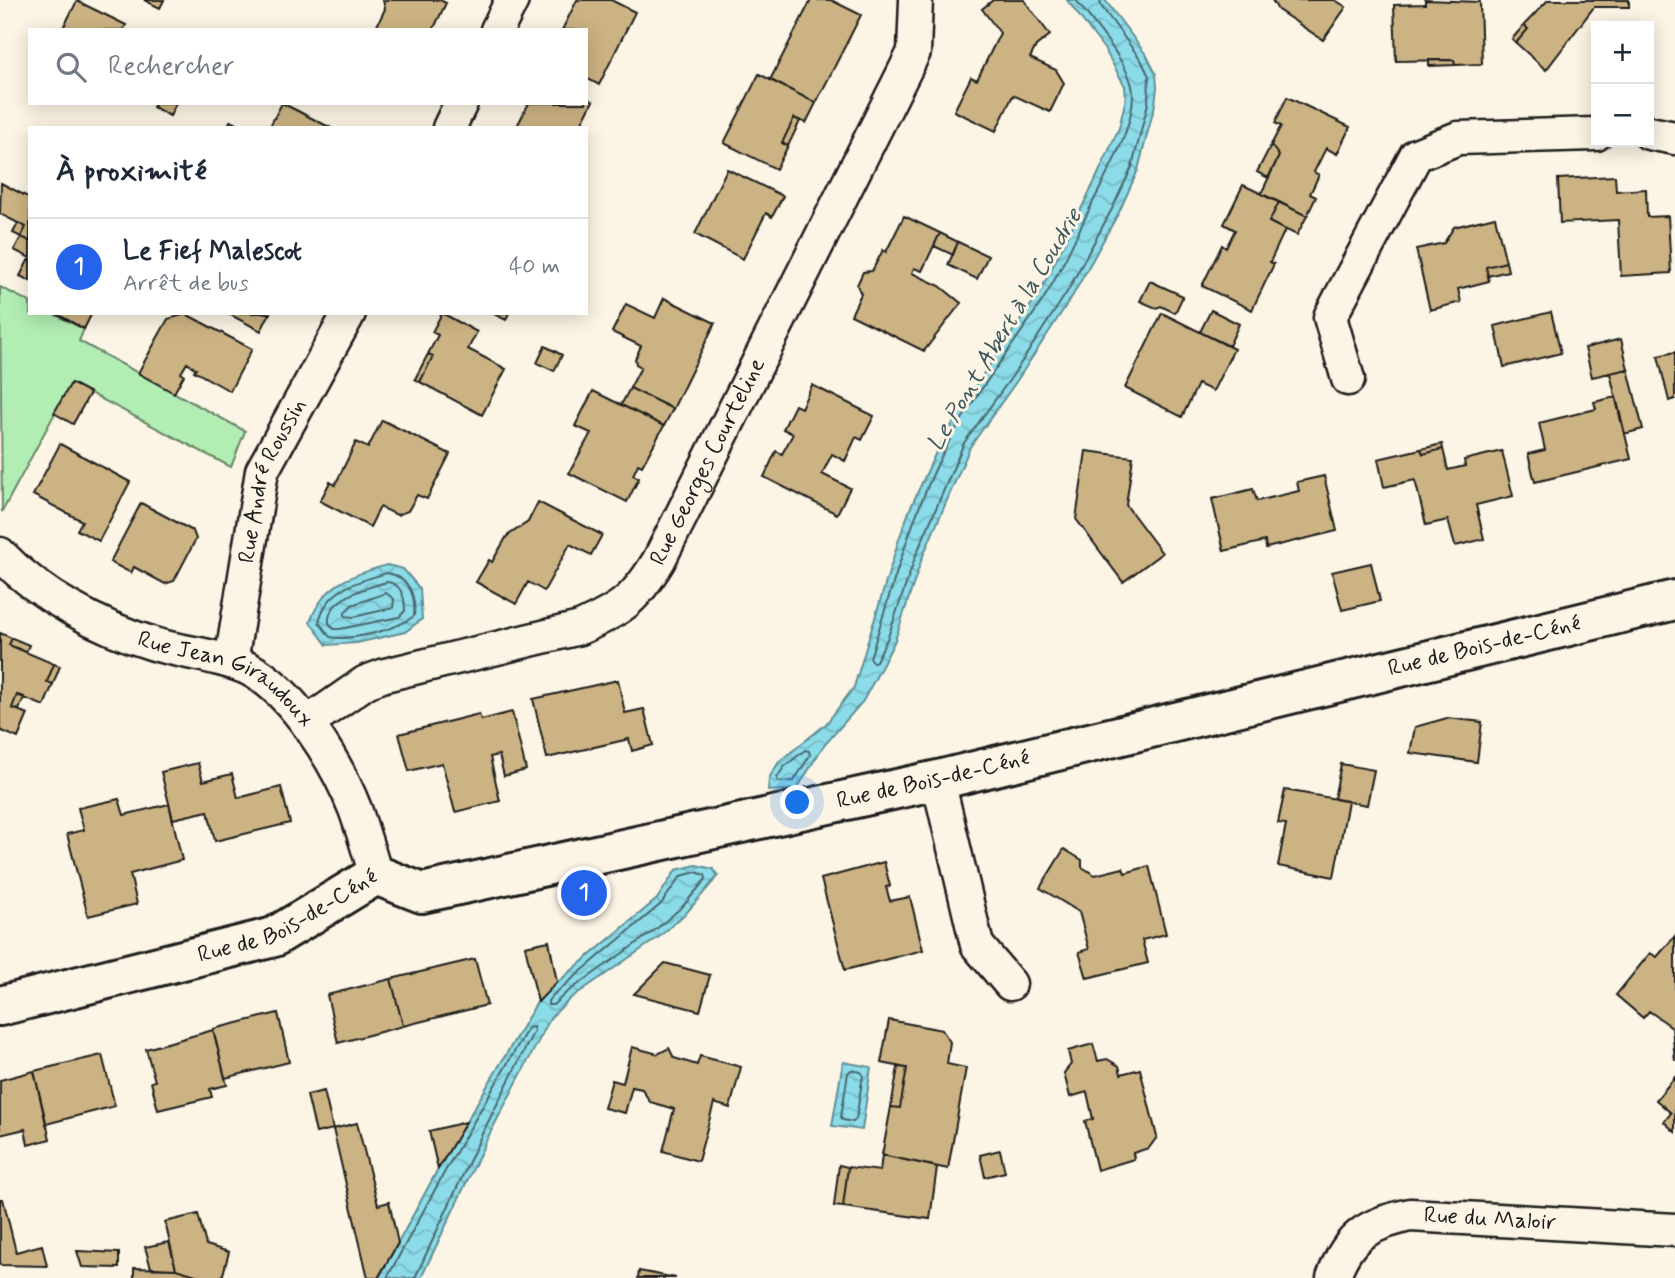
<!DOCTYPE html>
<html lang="fr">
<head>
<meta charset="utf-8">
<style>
  :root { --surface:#fff; --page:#f6f6f7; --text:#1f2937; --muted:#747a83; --line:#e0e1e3; --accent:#2563eb }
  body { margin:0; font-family:Mynerve,sans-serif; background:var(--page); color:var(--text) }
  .controls { position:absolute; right:21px; top:21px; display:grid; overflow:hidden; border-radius:0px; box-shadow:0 4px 18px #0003 }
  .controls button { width:63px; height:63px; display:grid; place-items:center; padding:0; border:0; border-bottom:2px solid var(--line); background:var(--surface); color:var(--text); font:35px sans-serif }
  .you { position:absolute; left:798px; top:803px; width:24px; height:24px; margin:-18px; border:5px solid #fff; border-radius:50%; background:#1a73e8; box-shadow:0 0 0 10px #1a73e833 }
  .badge { display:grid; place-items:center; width:46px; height:46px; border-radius:50%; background:var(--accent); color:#fff; font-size:23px; font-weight:700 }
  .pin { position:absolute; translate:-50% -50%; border:4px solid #fff; box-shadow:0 2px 7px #0006 }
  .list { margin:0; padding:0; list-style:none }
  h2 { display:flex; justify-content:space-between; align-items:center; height:91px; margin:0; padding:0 28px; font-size:30px }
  h2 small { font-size:23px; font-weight:400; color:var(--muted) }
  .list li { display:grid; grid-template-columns:46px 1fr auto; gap:21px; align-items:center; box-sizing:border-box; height:98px; padding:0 28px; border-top:2px solid var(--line) }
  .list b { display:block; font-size:26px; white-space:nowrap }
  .list p { margin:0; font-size:23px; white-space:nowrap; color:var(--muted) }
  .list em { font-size:23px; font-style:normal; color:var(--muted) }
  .icon { flex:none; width:38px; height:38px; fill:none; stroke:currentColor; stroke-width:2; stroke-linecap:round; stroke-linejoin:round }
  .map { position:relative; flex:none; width:1675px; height:1278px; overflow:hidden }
  .search { position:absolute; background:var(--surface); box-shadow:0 4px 18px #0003; left:28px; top:28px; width:560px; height:77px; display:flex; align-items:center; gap:18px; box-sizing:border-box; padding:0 24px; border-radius:0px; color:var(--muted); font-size:26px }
  .panel { position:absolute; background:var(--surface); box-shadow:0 4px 18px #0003; left:28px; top:126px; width:560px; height:189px; border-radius:0px }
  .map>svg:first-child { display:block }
  .green { fill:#b2eeb4; stroke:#678568; stroke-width:2 }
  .water { fill:url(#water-waves); stroke:#5f8f96; stroke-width:2 }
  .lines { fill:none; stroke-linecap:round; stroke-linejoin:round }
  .shore { stroke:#48686e; stroke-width:2 }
  .building { fill:#ccb383; stroke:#1c1c1c; stroke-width:2 }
  .minor-casing { stroke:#1c1c1c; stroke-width:37 }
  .tertiary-casing { stroke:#1c1c1c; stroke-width:44 }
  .minor { stroke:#fcf5e5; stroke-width:32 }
  .tertiary { stroke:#fcf5e5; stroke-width:38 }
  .labels { text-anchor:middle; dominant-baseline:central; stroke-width:6; stroke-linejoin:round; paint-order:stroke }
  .street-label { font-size:23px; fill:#1c1c1c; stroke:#fcf5e5 }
  .water-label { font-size:24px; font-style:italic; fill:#3d5559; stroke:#fcf5e5 }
</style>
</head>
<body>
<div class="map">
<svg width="1675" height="1278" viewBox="0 0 1675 1278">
  <defs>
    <pattern id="water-waves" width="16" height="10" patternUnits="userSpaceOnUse" patternTransform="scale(1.75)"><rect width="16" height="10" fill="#8bdbe8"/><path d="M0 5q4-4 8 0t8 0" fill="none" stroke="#77bbc6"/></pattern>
  </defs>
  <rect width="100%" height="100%" fill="#fcf5e5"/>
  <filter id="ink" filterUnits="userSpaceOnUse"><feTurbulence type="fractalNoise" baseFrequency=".0143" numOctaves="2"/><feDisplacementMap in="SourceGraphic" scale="14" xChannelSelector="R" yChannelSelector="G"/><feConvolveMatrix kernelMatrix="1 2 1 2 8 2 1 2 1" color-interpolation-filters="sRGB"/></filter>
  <g filter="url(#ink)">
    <path class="green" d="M0 287 30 302V313H52L84 329 79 341 245 431 231 467 71 383 2 512Z"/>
    <path class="water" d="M1067 0H1105L1147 56 1156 74 1157 87 1155 104 1138 170 1119 212 1073 295 1018 379 970 447 922 558 895 640 883 664 863 701 822 748 797 789 768 791 769 778 779 762 826 724 854 687 899 539 910 509 937 450 975 386 1040 292 1095 181 1119 128 1126 98 1125 86 1105 50Z
      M387 565 403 569 420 589 422 619 405 632 357 643 327 645 310 622C324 583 350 576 387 565Z
      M696 865 713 869 718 876 688 911 659 937 571 998 551 1017 488 1137 421 1278H379L438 1169 537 1002 547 991 657 899 676 870Z
      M843 1062 871 1067 862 1130 832 1126Z"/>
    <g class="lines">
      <path class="shore" d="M1076 0C1092 22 1133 67 1133 94 1134 126 1109 170 1095 198 1078 231 1064 266 1044 298 1011 350 971 398 943 453 910 519 892 589 870 658L873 663 876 661 888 637 916 555 964 443 1013 375 1067 292 1112 209 1132 167 1148 103 1149 76 1141 60 1101 6 1100 0
        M387 573C409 577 416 595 414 616 396 630 352 641 330 637L319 622C326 589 358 581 387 573Z
        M387 582C402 584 405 597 405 611L399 617 340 629H334L329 623C326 598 368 587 387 582Z
        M386 593 394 599 393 608 353 617 345 616V612L352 605Z
        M805 750 809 751 810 755 794 781 778 782 777 778 784 767Z
        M696 872 705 875 706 879 683 906 654 931 566 993 553 1005H548V1001L552 996 661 904 681 876Z
        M851 1070 861 1072 863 1075 856 1119 853 1122 843 1120 841 1117 848 1073Z
        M387 1278 444 1173 528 1028 533 1027 534 1031 482 1134 415 1278"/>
    </g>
    <path class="building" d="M144 0H164L160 8Z
      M383 0H440L446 3 433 30H375L385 9Z
      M577 0H611L635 12 599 85 586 78V30H562Z
      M811 0H831L861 15 816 103 770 80Z
      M993 0H1024L1050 35 1036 46 1030 58 1056 70 1064 83 1050 112 1013 95 996 131 954 111 971 77 977 80 1000 33 982 9Z
      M1272 0H1335L1346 7 1323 40 1278 10Z
      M1425 0 1480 2 1482 64 1455 65 1454 60 1396 61 1394 5 1425 4Z
      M1548 0H1629V7H1594L1546 70 1516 43 1528 29 1524 25Z
      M77 1 126 25 123 30H62Z
      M1524 25 1528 29 1516 43 1512 39Z
      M1429 60H1454L1455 65 1429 66Z
      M759 74 816 103 806 123 794 118 782 143 788 146 776 169 724 143Z
      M1287 97 1350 127 1337 154 1326 148 1314 172 1319 175 1310 194 1316 197 1307 216 1261 194 1279 156 1271 145 1281 126 1275 123Z
      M586 98 593 101 579 128H516L529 103H586Z
      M155 103H176L170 116 153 107Z
      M282 103 331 128H269Z
      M794 118 800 121 788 146 782 143Z
      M230 121 244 128H227Z
      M1271 145 1279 156 1268 178 1257 172Z
      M727 169 783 196 772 217 766 213 743 259 695 234Z
      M1615 176 1616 191 1646 189 1647 217 1668 216 1671 273 1621 276 1618 220 1560 223 1558 179Z
      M1 183 30 198V244L28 240 21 237 26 227 0 214Z
      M1243 185 1279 202 1269 222 1285 230 1270 262 1274 264 1252 310 1202 286 1222 245 1226 248 1235 230 1224 224Z
      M1279 202 1307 216 1297 235 1269 222Z
      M904 216 940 233 922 271 914 268 912 273 940 286 961 303 924 351 851 315 861 294 857 285 863 272 872 271 883 250 886 252Z
      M1495 217 1506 262 1486 267 1489 281 1458 289 1461 302 1430 310 1416 249 1444 243 1454 227Z
      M18 223 26 227 21 237 13 233Z
      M940 233 958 242 953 255 934 246Z
      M21 237 28 240 30 244V258L14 250Z
      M958 242 988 256 977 279 948 265Z
      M30 257V281L20 276Z
      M1506 262 1508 271 1488 276 1486 267Z
      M1150 281 1183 296 1175 313 1161 306 1156 308 1140 301Z
      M664 298 715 323 673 409 630 388 641 367 636 364 635 359 641 346 612 332 626 304 655 318Z
      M1211 310 1239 324 1229 346 1200 332Z
      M1551 312 1561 353 1504 367 1495 326Z
      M55 313H92L84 329Z
      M227 313H270L261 331Z
      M442 313 477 332 468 349 506 369 482 415 420 382 433 356 428 354 438 335 432 332Z
      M492 313H509L506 320Z
      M1162 313 1234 349 1213 391 1198 384 1182 417 1125 388Z
      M186 314 252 349 230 391 194 371 196 369 187 363 181 373 184 375 174 393 138 373 168 319Z
      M1621 339 1628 369 1592 377 1585 348Z
      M545 346 562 355 554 371 537 363Z
      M1675 352V399L1669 401 1658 356Z
      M428 354 433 356 420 382 415 379Z
      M1628 369 1643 429 1624 434 1610 373Z
      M71 383 90 393 73 424 54 413Z
      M812 385 874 416 862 440 856 437 845 461 832 454 822 474 850 488 837 514 764 477 776 451 782 454 793 434 783 429 795 405 801 408Z
      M630 388 673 409 664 426 621 405Z
      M593 391 664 426 642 466 638 464 633 475 639 478 627 502 569 473 591 433 575 426Z
      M1616 397 1631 459 1535 482 1528 454 1545 450 1539 423 1596 409 1594 402Z
      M382 420 450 454 427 499 417 495 408 511 397 515 380 507 370 527 320 501 330 482 335 485 356 442 368 448Z
      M60 444 130 482 99 541 77 530 82 521 33 495Z
      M1442 444 1443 449 1423 454 1421 449Z
      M1421 449 1423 454 1443 449 1448 470 1465 466 1464 460 1502 451 1513 496 1476 505 1484 539 1455 546 1448 520 1426 525 1415 480 1384 487 1378 459Z
      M1086 451 1133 457 1126 505 1162 553 1123 582 1076 519Z
      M1324 476 1337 531 1266 548 1265 541 1224 551 1212 499 1253 489 1257 501 1299 491 1297 482Z
      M538 502 602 535 591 555 570 544 544 591 528 582 516 604 476 582 489 560 492 562 507 536 528 522Z
      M141 503 193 531 196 539 174 581 165 584 134 567 131 573 110 562Z
      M1371 563 1380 601 1342 610 1332 572Z
      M0 633 12 638 9 645 54 664 47 682 53 684 44 706 17 695 12 708 28 714 18 738 0 730Z
      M12 638 29 645 26 652 9 645Z
      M54 664 60 666 53 684 47 682Z
      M618 680 625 713 644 709 653 745 632 751 629 739 547 758 533 699Z
      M17 695 24 697 19 710 12 708Z
      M512 712 526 770 504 776 499 755 490 757 500 801 455 812 442 763 409 771 399 734 479 714 481 720Z
      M1447 718 1482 722 1477 762 1410 753 1415 727Z
      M198 763 203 781 232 774 238 798 281 787 290 823 215 841 208 811 173 819 161 772Z
      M1341 764 1374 770 1367 805 1334 799Z
      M1285 790 1348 801 1334 877 1278 866 1286 824 1278 823Z
      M119 799 124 815 169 804 182 860 130 874 137 904 88 916 67 834 84 830 78 808Z
      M1064 849 1082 860V867L1095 875 1123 868 1125 873 1149 866 1166 934 1142 940 1148 963 1087 978 1079 952 1089 949 1079 912 1040 888Z
      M884 862 890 886 886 887 890 901 910 897 923 950 845 970 821 879Z
      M1675 936V1061L1672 1027 1649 1011 1643 1018 1616 995 1650 953 1657 957Z
      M549 941 557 982 538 1002 525 946Z
      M475 959 487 1005 403 1026 391 979Z
      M665 963 710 975 700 1011 634 994Z
      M391 979 403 1026 338 1043 327 995Z
      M278 1013 289 1062 225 1078 213 1029Z
      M889 1020 942 1030 950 1042 947 1064 966 1068 948 1169 882 1155 891 1107 900 1108 907 1068 881 1063Z
      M213 1030 227 1085 210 1089 212 1097 158 1110 151 1082 155 1081 146 1049Z
      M1093 1044 1098 1061 1107 1059 1119 1066 1121 1074 1140 1069 1157 1137 1149 1148 1133 1153 1134 1159 1097 1170 1085 1121 1093 1119 1087 1092 1070 1097 1064 1073 1071 1064 1068 1051Z
      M632 1047 658 1054 669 1048 674 1058 697 1065 700 1056 741 1067 730 1108 714 1103 698 1161 663 1151 674 1109 650 1102 642 1089 632 1087 625 1113 604 1108 612 1080 623 1083Z
      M102 1055 115 1106 46 1124 34 1071Z
      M898 1067 907 1068 900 1108 891 1107Z
      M34 1071 50 1139 28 1145 25 1129 0 1135V1080Z
      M1675 1077V1132L1664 1122 1671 1113 1656 1100Z
      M324 1091 333 1129 316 1133 307 1095Z
      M466 1122 438 1169 429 1131Z
      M357 1123 378 1205 389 1202 398 1243 378 1278H368L333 1129Z
      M1000 1150 1005 1172 985 1177 980 1155Z
      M882 1155 937 1167 930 1219 843 1207 848 1167 880 1171Z
      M839 1165 848 1167 843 1207 834 1206Z
      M0 1199H3L16 1252 42 1245 47 1266 0 1265Z
      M198 1214 206 1245 229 1252 222 1278H205L176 1269 165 1222Z
      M169 1242 176 1269 151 1268 145 1247Z
      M77 1251 119 1253V1268L82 1267Z
      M134 1268 176 1269 196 1275 194 1278H134Z
      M639 1271 676 1278H638Z"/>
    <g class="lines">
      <defs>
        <g id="minor">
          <path d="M497 30 512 0"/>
          <path d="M449 128 461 103"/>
          <path d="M1649 133 1675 138"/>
          <path d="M1348 379 1330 317 1416 155 1458 138 1596 134"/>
          <path id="s1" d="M0 554C40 596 98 627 154 644 184 653 218 655 247 668 293 690 337 763 355 809 363 831 369 853 376 875"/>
          <path id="s2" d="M231 662 262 471 349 313"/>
          <path id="s3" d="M307 723 366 682 385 675 580 628C622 609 635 600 659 560L914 52 916 0"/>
          <path d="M938 780 977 945 1010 984"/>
          <path id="s4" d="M1333 1278C1348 1235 1367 1225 1410 1215L1675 1230"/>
        </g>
        <g id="tertiary">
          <path id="s5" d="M0 1006 274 937 376 875 422 893 938 780 1675 600"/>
        </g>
      </defs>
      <use href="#minor" class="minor-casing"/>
      <use href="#tertiary" class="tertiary-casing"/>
      <use href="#minor" class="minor"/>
      <use href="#tertiary" class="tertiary"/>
    </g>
  </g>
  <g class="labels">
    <g class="street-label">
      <text stroke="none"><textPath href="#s3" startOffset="509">Rue Georges Courteline</textPath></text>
      <text stroke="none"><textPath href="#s2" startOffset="187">Rue André Roussin</textPath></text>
      <text stroke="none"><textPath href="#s5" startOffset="1542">Rue de Bois-de-Céné</textPath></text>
      <text stroke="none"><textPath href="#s1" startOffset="262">Rue Jean Giraudoux</textPath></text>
      <text stroke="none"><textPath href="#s5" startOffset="975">Rue de Bois-de-Céné</textPath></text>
      <text stroke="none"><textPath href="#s5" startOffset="303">Rue de Bois-de-Céné</textPath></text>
      <text stroke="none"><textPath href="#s4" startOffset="186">Rue du Maloir</textPath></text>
    </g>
    <g class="water-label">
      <text transform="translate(1005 330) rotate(-59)">Le Pont Abert à la Coudrie</text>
    </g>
  </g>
</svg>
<div class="controls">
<button>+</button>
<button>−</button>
</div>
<div class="you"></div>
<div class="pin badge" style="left:584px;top:893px">1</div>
<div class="search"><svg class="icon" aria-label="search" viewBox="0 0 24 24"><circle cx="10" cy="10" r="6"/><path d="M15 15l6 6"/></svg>Rechercher</div>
<section class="panel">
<h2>À proximité<small></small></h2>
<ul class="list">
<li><span class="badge">1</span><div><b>Le Fief Malescot</b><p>Arrêt de bus</p></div><em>40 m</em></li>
</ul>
</section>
</div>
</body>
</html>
